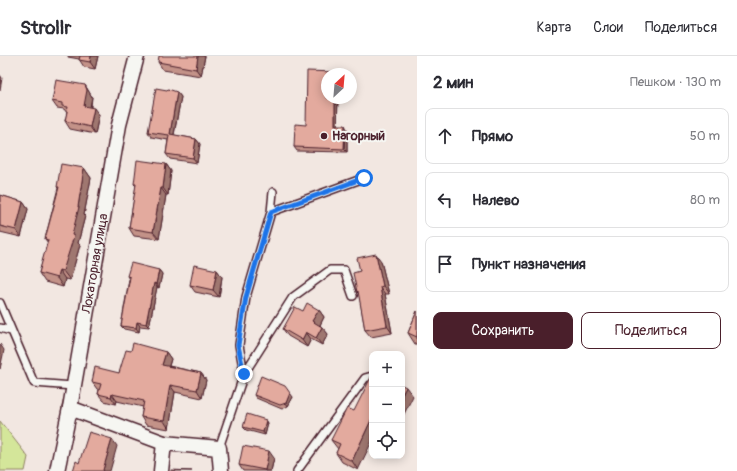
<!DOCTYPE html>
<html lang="ru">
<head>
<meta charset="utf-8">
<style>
  :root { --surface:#fff; --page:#f7f7f7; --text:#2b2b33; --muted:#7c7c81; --line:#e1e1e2; --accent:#4a1f2b }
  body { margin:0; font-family:Pangolin,sans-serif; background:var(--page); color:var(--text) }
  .controls { position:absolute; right:12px; bottom:12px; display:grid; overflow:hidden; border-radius:8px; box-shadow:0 2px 10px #0003 }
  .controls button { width:36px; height:36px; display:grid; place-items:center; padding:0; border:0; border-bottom:1px solid var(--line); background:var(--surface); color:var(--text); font:20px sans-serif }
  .compass { position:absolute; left:321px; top:12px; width:36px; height:36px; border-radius:50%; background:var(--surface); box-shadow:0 2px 10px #0003; rotate:26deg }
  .stop { position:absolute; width:12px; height:12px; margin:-9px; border:3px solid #1a73e8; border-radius:50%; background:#fff }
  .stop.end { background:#1a73e8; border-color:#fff; box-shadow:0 1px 4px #0008 }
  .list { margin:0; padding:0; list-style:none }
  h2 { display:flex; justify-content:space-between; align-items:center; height:52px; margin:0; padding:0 16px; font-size:17px }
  h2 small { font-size:13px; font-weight:400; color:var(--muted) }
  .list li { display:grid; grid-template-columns:26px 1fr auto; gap:12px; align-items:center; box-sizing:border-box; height:56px; margin:0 8px 8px; padding:0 8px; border:1px solid var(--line); border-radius:8px }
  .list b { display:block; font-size:15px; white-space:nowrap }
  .list em { font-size:13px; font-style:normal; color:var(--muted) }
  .actions { display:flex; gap:8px; padding:12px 16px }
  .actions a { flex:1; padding:9px 0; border:1px solid var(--accent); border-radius:8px; text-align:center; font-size:14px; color:var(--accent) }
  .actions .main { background:var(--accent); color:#fff }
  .icon { flex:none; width:22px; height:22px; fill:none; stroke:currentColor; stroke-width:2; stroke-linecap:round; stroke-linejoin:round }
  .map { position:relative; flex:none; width:417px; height:415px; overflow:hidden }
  header { display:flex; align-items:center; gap:24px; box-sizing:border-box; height:56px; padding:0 20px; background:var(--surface); border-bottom:1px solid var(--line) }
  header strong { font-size:19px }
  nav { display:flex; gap:22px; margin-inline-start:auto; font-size:14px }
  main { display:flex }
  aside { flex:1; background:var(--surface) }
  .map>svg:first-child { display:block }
  .green { fill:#d4e69a; stroke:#8f8262 }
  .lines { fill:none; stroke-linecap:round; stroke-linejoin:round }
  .lane-casing { stroke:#4a1f2b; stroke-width:10 }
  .street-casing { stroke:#4a1f2b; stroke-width:17 }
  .lane { stroke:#f6f6f2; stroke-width:7 }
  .street { stroke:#f6f6f2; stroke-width:14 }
  .wall { fill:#c39288; stroke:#4a1f2b }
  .shaded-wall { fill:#9f776f; stroke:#4a1f2b }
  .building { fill:#e3aa9e; stroke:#4a1f2b }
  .route { stroke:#1a73e8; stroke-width:5 }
  .poi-dot { fill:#4a1f2b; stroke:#f6f6f2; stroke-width:1.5 }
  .labels { text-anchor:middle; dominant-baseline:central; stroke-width:4; stroke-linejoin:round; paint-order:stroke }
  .poi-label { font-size:13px; font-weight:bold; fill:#4a1f2b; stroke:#f6f6f2; text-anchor:start }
  .street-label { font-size:13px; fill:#4a1f2b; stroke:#f6f6f2 }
</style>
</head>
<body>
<header>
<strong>Strollr</strong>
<nav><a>Карта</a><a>Слои</a><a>Поделиться</a></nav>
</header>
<main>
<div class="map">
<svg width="417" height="415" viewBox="0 0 417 415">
  <rect width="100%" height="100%" fill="#f2e7e1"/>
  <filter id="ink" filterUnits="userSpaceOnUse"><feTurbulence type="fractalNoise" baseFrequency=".025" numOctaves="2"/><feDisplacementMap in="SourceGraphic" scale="8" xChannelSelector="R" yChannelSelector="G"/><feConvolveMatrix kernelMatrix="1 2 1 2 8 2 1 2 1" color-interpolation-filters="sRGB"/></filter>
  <g filter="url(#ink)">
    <path class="green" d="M0 365 28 401 25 415H0Z"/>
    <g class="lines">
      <defs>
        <path id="lane" d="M271 156 364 122
          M0 247 34 327 73 330
          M0 272 11 275
          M244 318 239 289 246 241 271 156 273 136
          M219 392 244 318 293 241 330 214H344L353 240
          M297 415 365 322 372 320"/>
        <g id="street">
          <path d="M70 352 164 387 219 392 221 415"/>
          <path id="s1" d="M57 415 70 352 119 69 137 0"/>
          <path d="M161 415 164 387"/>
        </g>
      </defs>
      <use href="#lane" class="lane-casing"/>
      <use href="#street" class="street-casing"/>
      <use href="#lane" class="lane"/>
      <use href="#street" class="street"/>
    </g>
    <path class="wall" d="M68 0H98L95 13 84 11 79 3 68 1Z
      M205 0 201 20 163 14 158 6Z
      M85 29 92 41 91 51 99 59 95 78 70 73 65 65 67 57 64 53 57 52 52 45Z
      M177 36 181 41 174 79 196 83 200 88 197 107 170 103 166 98 168 84 151 81 148 76Z
      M338 42 337 69 347 73V96L297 95 294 91 306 69Z
      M166 108 171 115 168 139H166L159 183 134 180 129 172 136 130 134 128Z
      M84 112 91 122 84 159 85 160 78 187 80 189 70 224 65 223 63 231 45 226 39 217 48 187 45 183 58 132 57 131Z
      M0 139 23 146 28 153 21 181 0 176Z
      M381 205 389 238H385L392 277 371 281 365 274 359 238 357 236 360 215Z
      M159 214 162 218 159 232 157 231 149 271 140 270 139 276 124 273 121 270 129 223 127 220Z
      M217 214 222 221 219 241 195 236 190 229Z
      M319 254 324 261 320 269 328 278 322 289 311 283 307 291 288 280 283 273 303 255Z
      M417 255V288H415L408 277Z
      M131 295 166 296 171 303 169 310 201 317 206 324 202 342 175 336 169 373 146 369 141 361 143 351 117 345 116 348 104 345 98 338 99 334 97 333 92 326 119 317Z
      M254 339 293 341 288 350 282 353 256 342Z
      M354 355 358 414 342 406 336 397 338 393 331 384Z
      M266 364 268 367 265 379 246 374 243 371Z
      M274 402 271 415H243L239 409Z"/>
    <path class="shaded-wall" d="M91 0H98L95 13 90 6Z
      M198 0H205L201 20 196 13Z
      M0 19 2 22 0 34Z
      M85 29 92 41 89 57 84 50Z
      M177 36 181 41 173 83 170 78Z
      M335 42H338L337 73 335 69Z
      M94 52 99 59 95 78 90 71Z
      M345 69 347 73V96L344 93Z
      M196 83 200 88 197 107 193 102Z
      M166 108 171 115 168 139 163 132Z
      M84 112 91 122 84 159 85 160 78 187 80 189 70 224 63 215 78 151Z
      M161 132 166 139 159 183 153 176Z
      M23 146 28 153 21 181 16 174Z
      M376 198 381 205 389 238 383 230Z
      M59 214 65 223 63 231 57 222Z
      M159 214 162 218 159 232 156 228Z
      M217 214 222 221 219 241 213 234Z
      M154 227 157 231 149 271 146 268Z
      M380 231 385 238 392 277 387 270Z
      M319 254 324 261 318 273 312 265Z
      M137 266 140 270 139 276 136 272Z
      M322 271 328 278 322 289 316 282Z
      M306 276 311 283 307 291 302 284Z
      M0 288 4 294 0 313Z
      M166 296 171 303 167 316 162 309Z
      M201 317 206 324 202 342 197 334Z
      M170 329 175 336 169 373 164 365Z
      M406 331 413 340 402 362V339Z
      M290 337 293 341 288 350 286 347Z
      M112 338 117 345 116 348 111 341Z
      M372 362V385L358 414 352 405Z
      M266 364 268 367 265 379 263 376Z
      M112 383 117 390 110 415H103V414Z
      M269 395 274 402 271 415H265V414Z"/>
    <path class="building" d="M80 0H91L90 6 79 4Z
      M159 0H198L196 13 158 6Z
      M307 15 336 16V18H327V42H335V69H345L344 93 294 91 295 68 306 69Z
      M56 24 85 29 87 34 84 50 94 52 90 71 65 65 68 51 62 50V47L52 45Z
      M156 32 167 34 168 33 177 36 170 78 196 83 193 102 166 98 169 79 148 76Z
      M137 104 166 108 163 132H161L153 176 129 172 136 128H134Z
      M61 108 84 112 78 151H79L72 179 74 180 63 215 59 214 57 222 39 217 48 184 45 183 59 131H57Z
      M0 139 23 146 16 174 0 170Z
      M376 198 383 230 380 231 387 270 365 274 358 235 357 236 353 217 360 215 357 202Z
      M131 207 159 214 156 228 154 227 146 268 137 266 136 272 121 270 130 221 127 220Z
      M194 209 217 214 213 234 190 229Z
      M307 247 319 254 312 265 322 271 316 282 306 276 302 284 283 273 295 251 303 255Z
      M417 255V281L408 277Z
      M133 287 166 296 162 309 201 317 197 334 170 329 164 365 141 361 144 345 112 338 111 341 98 338 101 328 92 326 95 311 119 317 126 294 131 295Z
      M372 319V362L352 405 336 397 340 388 331 384 347 352 354 355Z
      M261 320 285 330 290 337 286 347 280 349 254 339Z
      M402 329 406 331 402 339Z
      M247 358 266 364 263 376 243 371Z
      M89 376 112 383 103 414 104 415H73L76 405 79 407Z
      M243 390 269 395 265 414 239 409Z
      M171 414 192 415H171Z"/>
  </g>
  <g class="lines" filter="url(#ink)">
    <path class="route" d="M244 318 238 289 246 241 271 156 364 122"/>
  </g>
  <circle class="poi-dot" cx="324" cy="80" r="4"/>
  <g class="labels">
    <g class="poi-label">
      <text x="332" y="80">Нагорный</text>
    </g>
    <g class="street-label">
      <text stroke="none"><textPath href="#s1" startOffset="211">Локаторная улица</textPath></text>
    </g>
  </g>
</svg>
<div class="controls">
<button>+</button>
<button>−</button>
<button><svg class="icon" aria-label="locate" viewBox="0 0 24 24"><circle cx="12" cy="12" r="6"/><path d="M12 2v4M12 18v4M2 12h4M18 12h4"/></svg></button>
</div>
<svg class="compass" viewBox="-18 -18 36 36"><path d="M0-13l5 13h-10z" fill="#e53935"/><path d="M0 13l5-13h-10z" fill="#7c7c81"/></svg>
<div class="stop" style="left:364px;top:122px"></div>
<div class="stop end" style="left:244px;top:318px"></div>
</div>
<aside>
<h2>2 мин<small>Пешком · 130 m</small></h2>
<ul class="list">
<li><svg class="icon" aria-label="ahead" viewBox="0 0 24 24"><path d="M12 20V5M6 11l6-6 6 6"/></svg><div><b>Прямо</b></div><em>50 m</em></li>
<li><svg class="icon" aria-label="left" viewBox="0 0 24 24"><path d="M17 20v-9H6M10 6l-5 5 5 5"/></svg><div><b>Налево</b></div><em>80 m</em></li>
<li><svg class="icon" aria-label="arrive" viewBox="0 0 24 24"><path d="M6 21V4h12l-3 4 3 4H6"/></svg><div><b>Пункт назначения</b></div></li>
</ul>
<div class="actions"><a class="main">Сохранить</a><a>Поделиться</a></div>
</aside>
</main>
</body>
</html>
